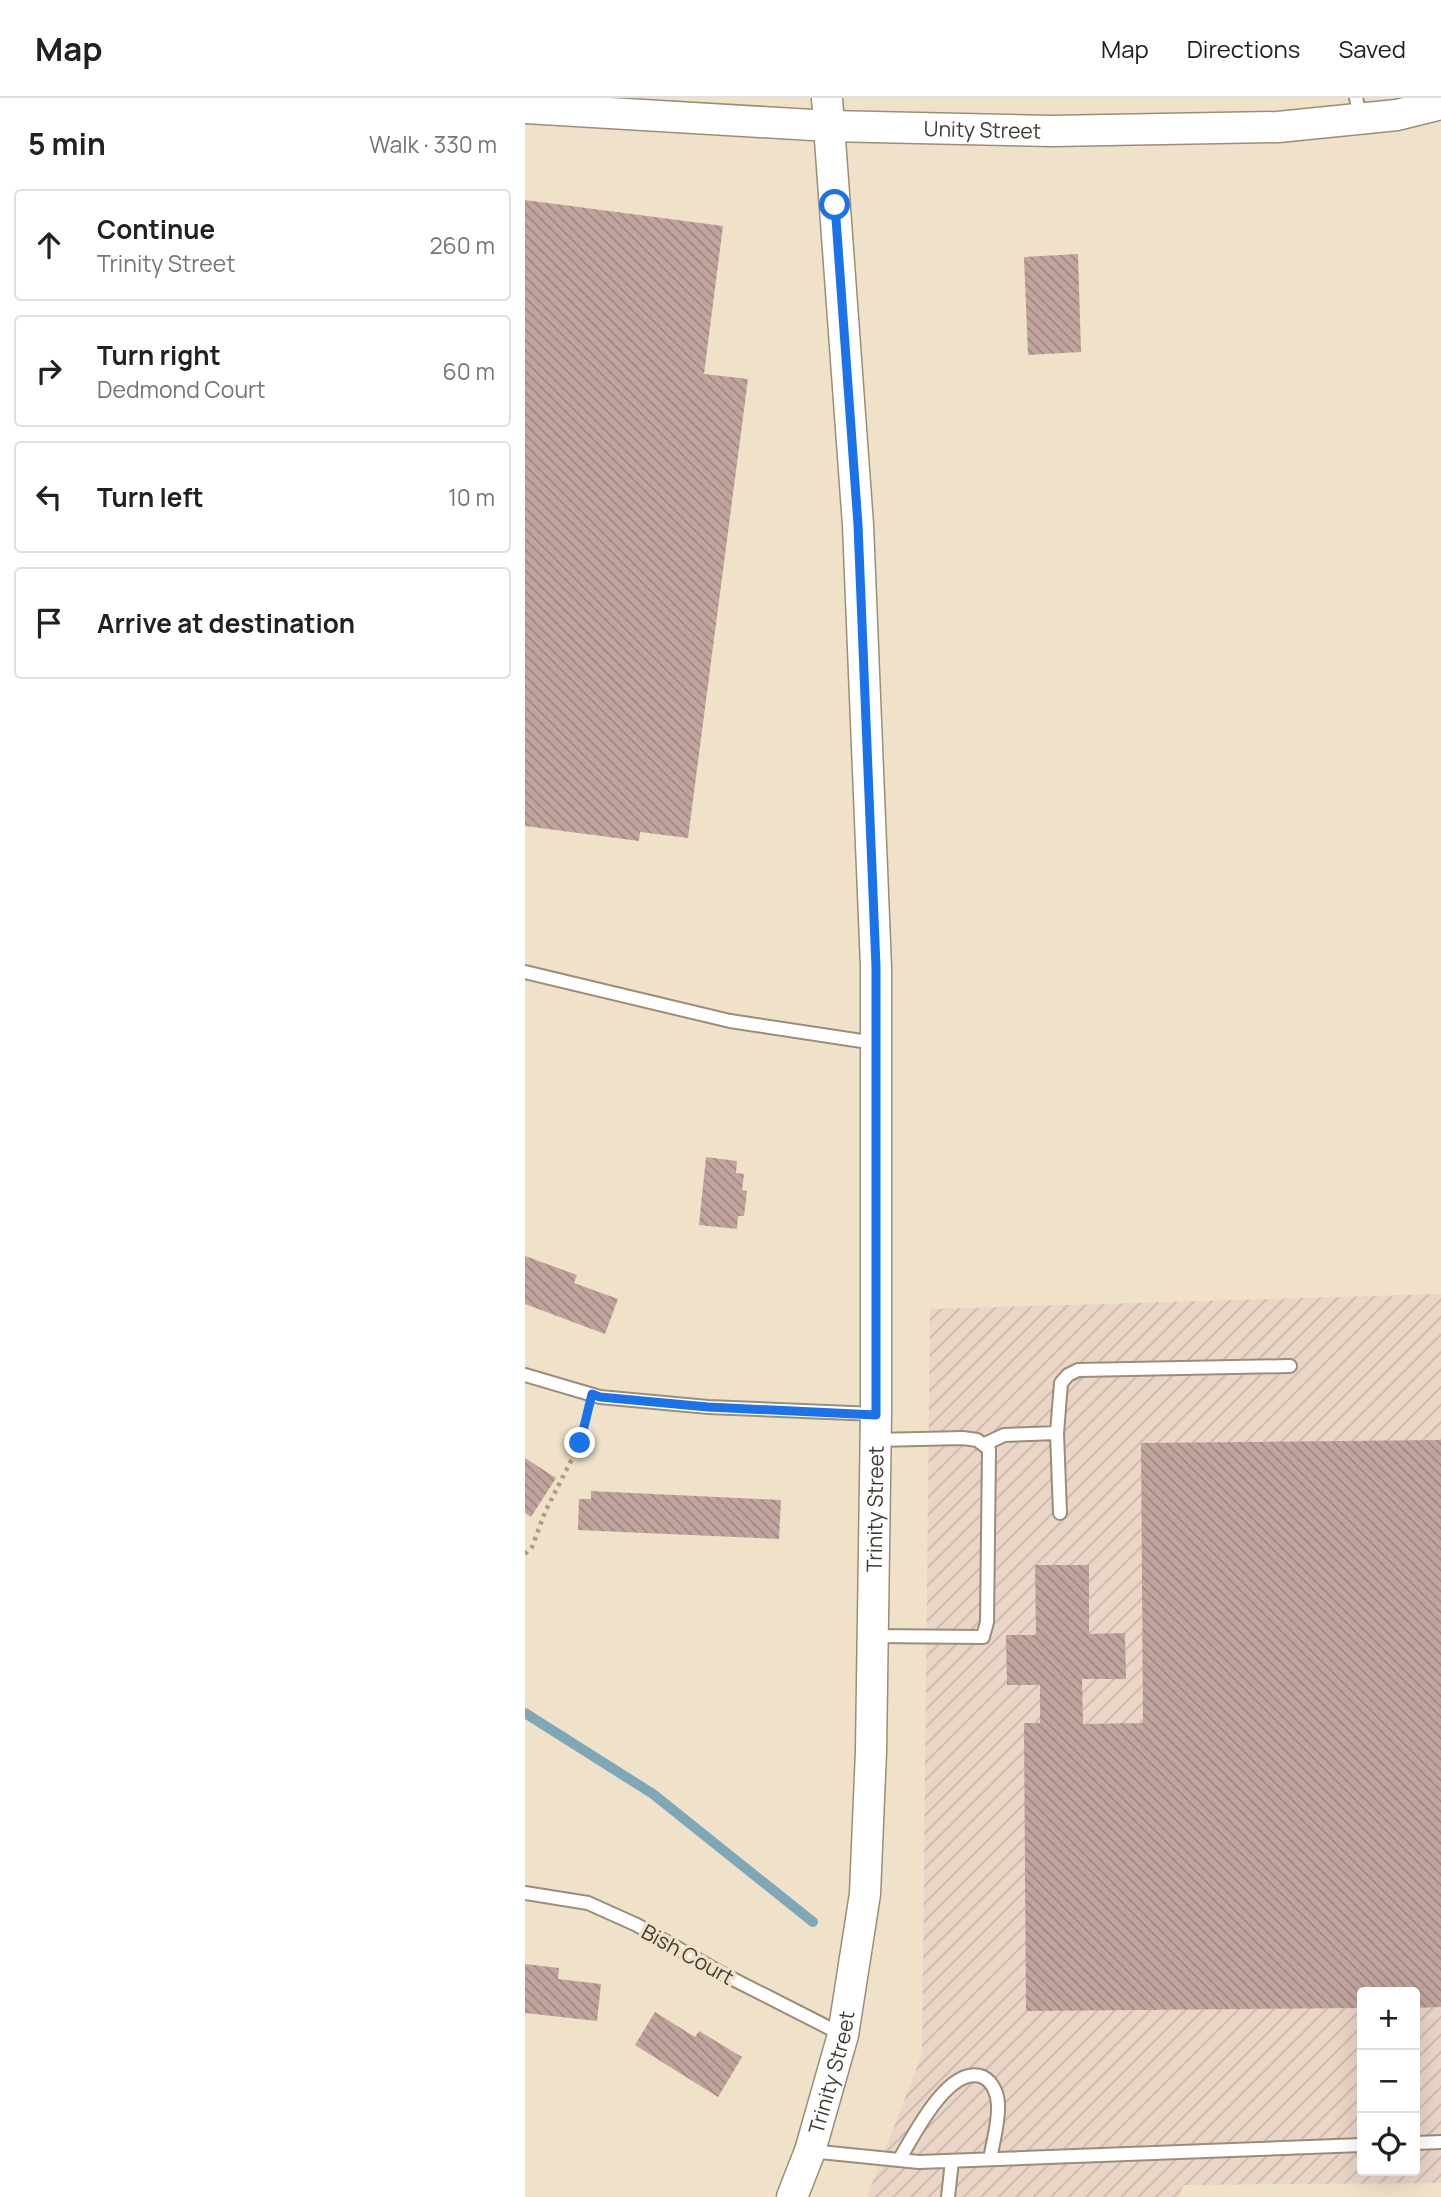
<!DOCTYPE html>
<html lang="en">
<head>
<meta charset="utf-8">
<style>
  :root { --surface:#fff; --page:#f6f6f6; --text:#202124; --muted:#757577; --line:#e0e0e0 }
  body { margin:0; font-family:Manrope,sans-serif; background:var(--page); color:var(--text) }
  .controls { position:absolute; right:21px; bottom:21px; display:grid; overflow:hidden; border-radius:7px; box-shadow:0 7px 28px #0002 }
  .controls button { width:63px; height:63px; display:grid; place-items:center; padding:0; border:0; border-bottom:2px solid var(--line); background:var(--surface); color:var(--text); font:35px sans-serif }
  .stop { position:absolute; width:21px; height:21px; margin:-16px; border:5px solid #1a73e8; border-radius:50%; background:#fff }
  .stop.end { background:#1a73e8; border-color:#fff; box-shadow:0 2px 7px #0008 }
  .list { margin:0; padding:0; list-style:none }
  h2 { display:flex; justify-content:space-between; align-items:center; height:91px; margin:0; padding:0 28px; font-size:30px }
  h2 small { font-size:23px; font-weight:400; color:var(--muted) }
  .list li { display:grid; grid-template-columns:46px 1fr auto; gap:21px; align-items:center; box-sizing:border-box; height:112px; margin:0 14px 14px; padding:0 14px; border:2px solid var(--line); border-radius:7px }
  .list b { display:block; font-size:26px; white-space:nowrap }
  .list p { margin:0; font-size:23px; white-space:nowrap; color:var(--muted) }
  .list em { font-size:23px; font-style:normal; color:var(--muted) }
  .icon { flex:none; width:38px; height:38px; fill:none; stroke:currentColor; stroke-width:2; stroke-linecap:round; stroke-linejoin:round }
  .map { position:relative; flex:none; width:916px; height:2099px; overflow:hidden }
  header { display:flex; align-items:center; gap:42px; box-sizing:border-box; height:98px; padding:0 35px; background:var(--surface); border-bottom:2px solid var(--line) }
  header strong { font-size:33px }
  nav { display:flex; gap:38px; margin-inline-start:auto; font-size:24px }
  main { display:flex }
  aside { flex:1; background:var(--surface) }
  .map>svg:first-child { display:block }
  .industrial { fill:url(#industrial-furrows); fill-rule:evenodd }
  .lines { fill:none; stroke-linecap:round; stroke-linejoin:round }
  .stream { stroke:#7ea7b8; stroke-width:10 }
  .building { fill:url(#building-back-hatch) }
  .service-casing { stroke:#9b8e78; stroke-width:16 }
  .tertiary-casing { stroke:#9b8e78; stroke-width:33 }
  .path { stroke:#a89d8b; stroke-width:4.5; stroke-dasharray:3.5 5; stroke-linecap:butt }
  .service { stroke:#fff; stroke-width:12 }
  .tertiary { stroke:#fff; stroke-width:30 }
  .route { stroke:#1a73e8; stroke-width:9 }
  .labels { text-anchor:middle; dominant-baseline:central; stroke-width:7; stroke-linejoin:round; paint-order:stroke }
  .street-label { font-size:21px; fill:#403b31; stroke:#f0e1c9 }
</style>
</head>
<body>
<header>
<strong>Map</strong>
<nav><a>Map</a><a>Directions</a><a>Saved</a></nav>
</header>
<main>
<aside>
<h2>5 min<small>Walk · 330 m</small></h2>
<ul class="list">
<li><svg class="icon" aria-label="ahead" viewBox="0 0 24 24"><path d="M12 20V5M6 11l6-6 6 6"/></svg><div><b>Continue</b><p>Trinity Street</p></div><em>260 m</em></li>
<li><svg class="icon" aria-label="right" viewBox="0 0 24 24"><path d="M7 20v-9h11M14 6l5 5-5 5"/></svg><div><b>Turn right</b><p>Dedmond Court</p></div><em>60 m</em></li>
<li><svg class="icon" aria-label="left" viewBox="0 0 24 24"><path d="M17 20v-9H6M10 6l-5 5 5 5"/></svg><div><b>Turn left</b></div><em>10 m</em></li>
<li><svg class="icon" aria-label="arrive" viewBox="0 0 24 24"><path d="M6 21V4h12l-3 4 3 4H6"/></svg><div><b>Arrive at destination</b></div></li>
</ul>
</aside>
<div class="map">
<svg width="916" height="2099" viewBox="0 0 916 2099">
  <defs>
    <pattern id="industrial-furrows" width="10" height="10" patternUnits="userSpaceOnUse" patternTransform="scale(1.75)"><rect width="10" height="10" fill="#ead5c7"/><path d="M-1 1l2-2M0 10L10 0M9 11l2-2" fill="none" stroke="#cab8ab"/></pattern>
    <pattern id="building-back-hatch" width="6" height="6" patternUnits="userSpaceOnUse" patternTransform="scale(1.75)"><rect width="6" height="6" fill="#c1a49d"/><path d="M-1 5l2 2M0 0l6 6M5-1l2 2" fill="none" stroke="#9e8781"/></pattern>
  </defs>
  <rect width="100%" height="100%" fill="#f0e1c9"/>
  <path class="industrial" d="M916 1196V2085L659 2087 653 2099H342L397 1956 405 1211ZM837 1894H890V2073H837Z"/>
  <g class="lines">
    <path class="stream" d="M0 1615 128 1696 288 1824"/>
  </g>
  <path class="building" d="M0 102 198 128 179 276 223 281 163 740 115 734 114 743 0 728Z
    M553 156 556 254 503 257 499 159Z
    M181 1059 212 1063 211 1075 219 1076 217 1092 222 1093 219 1118H213L212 1131 174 1127Z
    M0 1158 52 1177 49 1185 93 1201 80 1236 0 1206Z
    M916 1342V1909L890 1910V1894H837V1910L501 1913 499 1625H515V1587H482L481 1537H511L510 1467H564V1536L600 1535 601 1581H557L558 1626 618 1625 616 1345Z
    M0 1360 31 1380 6 1419 0 1415Z
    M66 1393 256 1402 254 1441 53 1432 54 1401H66Z
    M0 1866 34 1870 33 1881 76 1886 72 1923 0 1915Z
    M130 1914 170 1939 174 1933 217 1959 193 1999 110 1947Z"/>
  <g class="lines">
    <defs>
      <path id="service" d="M831 0 836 21
        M0 874 205 923 350 945
        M0 1277 75 1299 183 1309 350 1316
        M460 1346 479 1337 532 1335
        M535 1415 532 1335 536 1285 543 1277 553 1272 765 1268
        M348 1538 458 1539 462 1524 464 1351 452 1342 438 1340 350 1342
        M0 1795 63 1805 112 1827 194 1874 318 1937
        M890 2045 916 2044
        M285 2053 394 2064 837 2047
        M374 2062C388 2039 424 1965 458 1979 468 1984 473 1997 473 2007 474 2024 468 2044 465 2061
        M423 2099 427 2063"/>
      <g id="tertiary">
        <path id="s1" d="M0 10 304 28 527 33 753 29 872 17 916 6"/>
        <path id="s2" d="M267 2099 285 2053 318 1937 340 1796 346 1653 351 1316V869L333 427 302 0"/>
      </g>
    </defs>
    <use href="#service" class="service-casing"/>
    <use href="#tertiary" class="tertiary-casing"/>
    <path class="path" d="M0 1456 7 1449 20 1414 55 1345 62 1318"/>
    <use href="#service" class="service"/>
    <use href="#tertiary" class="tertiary"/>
  </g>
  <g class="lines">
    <path class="route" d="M55 1345 67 1296 75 1299 183 1309 351 1317V869L333 427 310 107"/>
  </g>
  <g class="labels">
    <g class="street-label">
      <text stroke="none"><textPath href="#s1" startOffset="458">Unity Street</textPath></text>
      <text stroke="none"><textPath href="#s2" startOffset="698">Trinity Street</textPath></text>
      <text transform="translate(163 1856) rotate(29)">Bish Court</text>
      <text stroke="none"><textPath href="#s2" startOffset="131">Trinity Street</textPath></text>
    </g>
  </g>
</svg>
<div class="controls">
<button>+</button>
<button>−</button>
<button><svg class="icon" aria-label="locate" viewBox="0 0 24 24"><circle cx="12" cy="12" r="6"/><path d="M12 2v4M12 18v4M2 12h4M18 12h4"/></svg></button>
</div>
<div class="stop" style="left:310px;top:107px"></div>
<div class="stop end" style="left:55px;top:1345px"></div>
</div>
</main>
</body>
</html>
